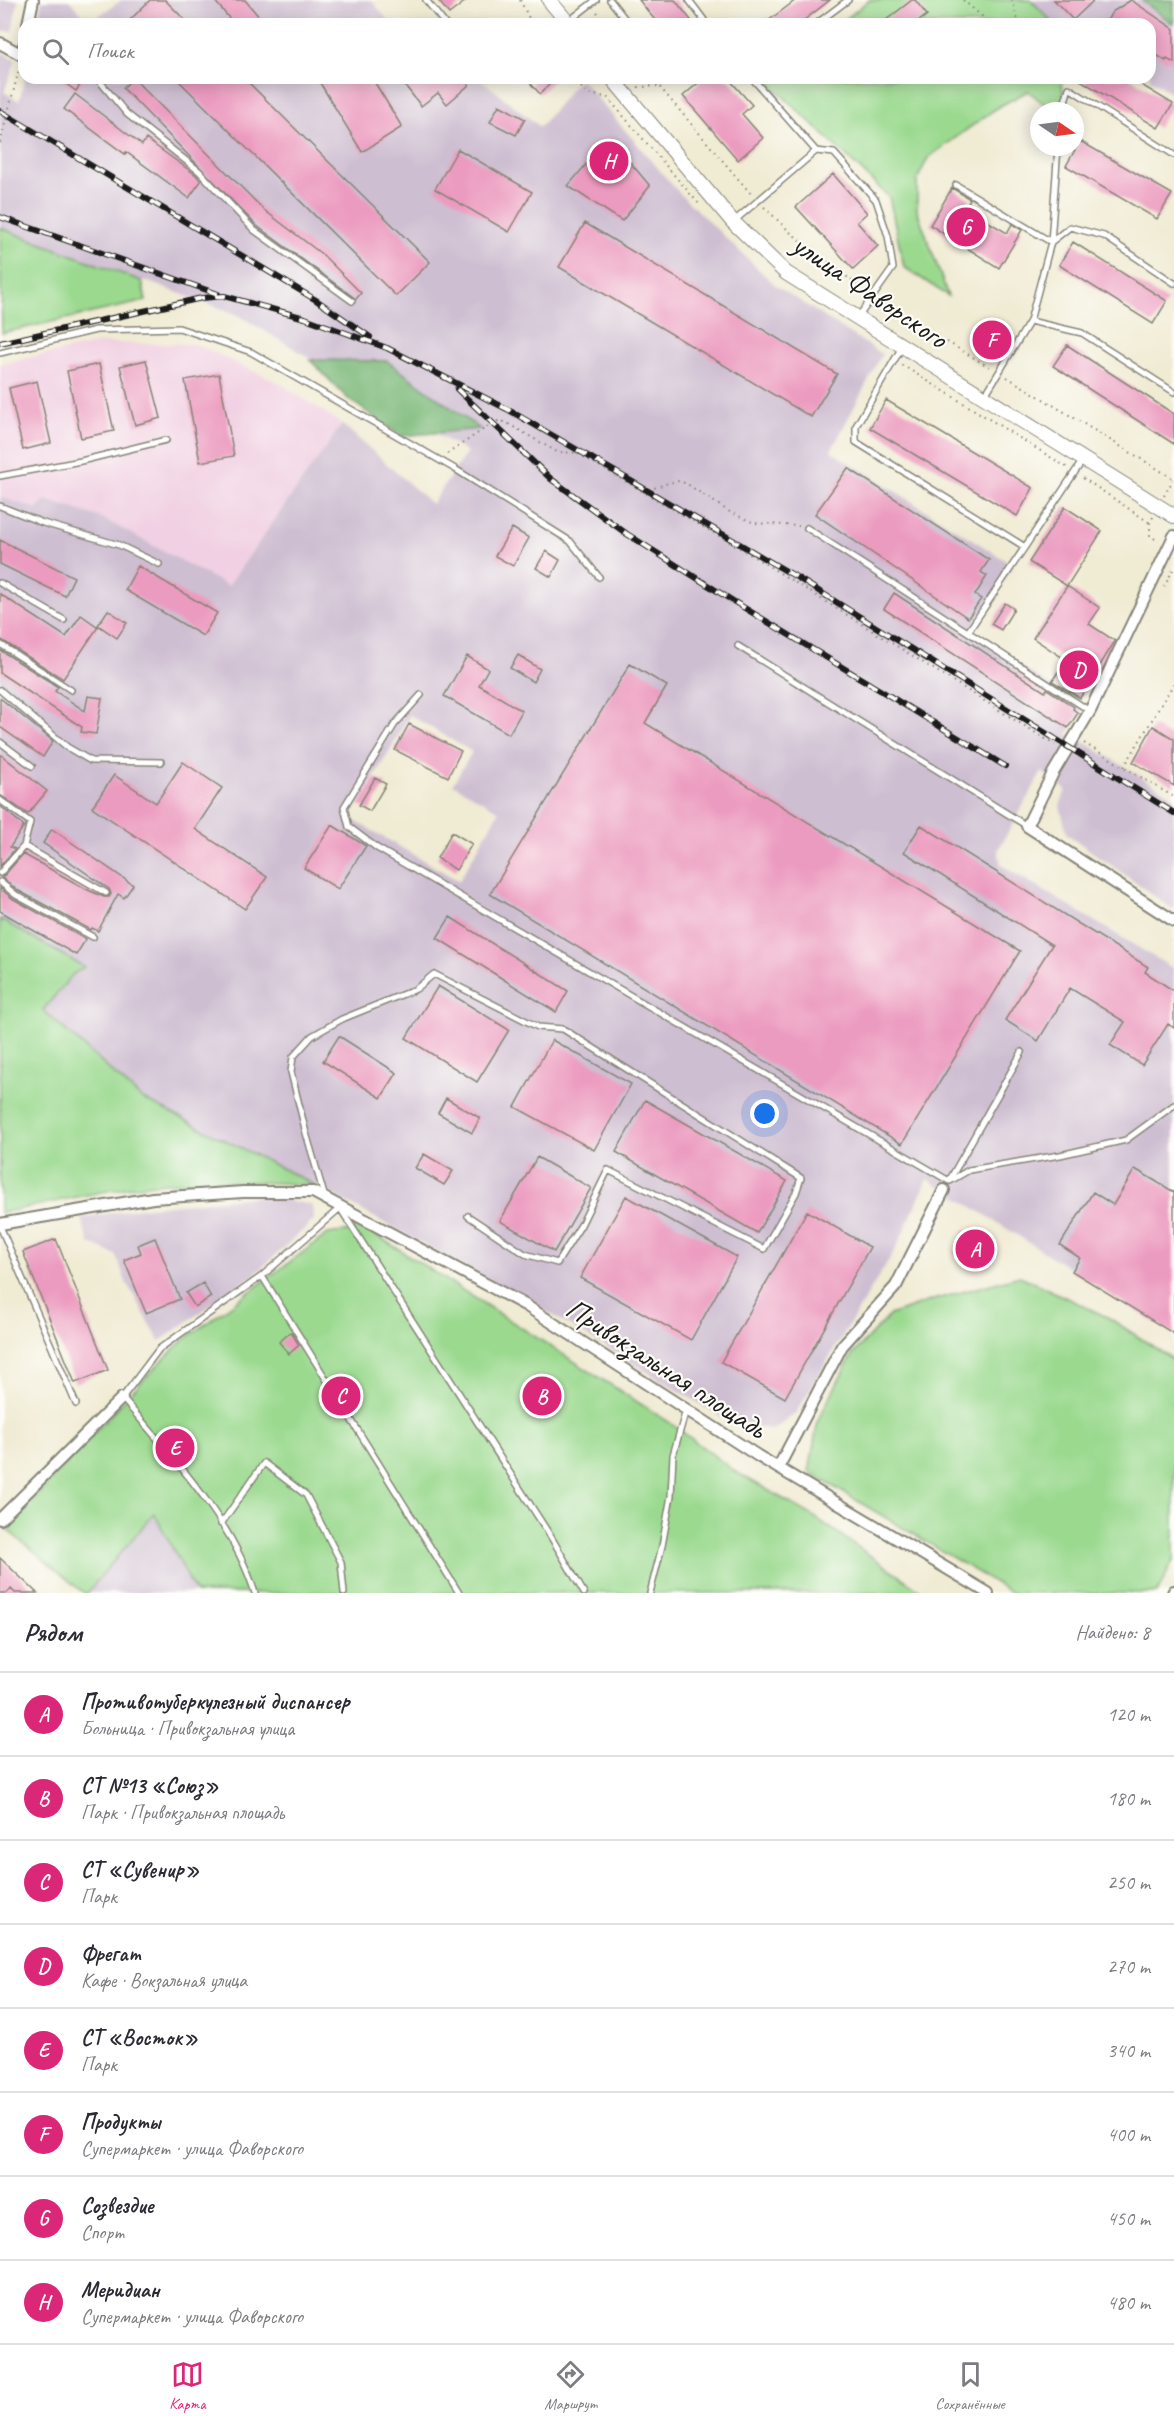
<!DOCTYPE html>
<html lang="ru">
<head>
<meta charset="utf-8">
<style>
  :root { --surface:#fff; --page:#f2f2f3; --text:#2b2b33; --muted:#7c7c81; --line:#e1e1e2; --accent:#db2777 }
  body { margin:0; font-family:Caveat,sans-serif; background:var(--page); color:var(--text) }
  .compass { position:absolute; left:1030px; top:102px; width:54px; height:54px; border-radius:50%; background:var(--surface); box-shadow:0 3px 15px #0003; rotate:103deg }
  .you { position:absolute; left:765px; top:1114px; width:21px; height:21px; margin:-15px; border:4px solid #fff; border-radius:50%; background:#1a73e8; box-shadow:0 0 0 9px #1a73e833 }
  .badge { display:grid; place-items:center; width:39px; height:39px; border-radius:50%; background:var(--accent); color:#fff; font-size:20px; font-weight:700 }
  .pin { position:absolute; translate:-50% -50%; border:3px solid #fff; box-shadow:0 2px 6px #0006 }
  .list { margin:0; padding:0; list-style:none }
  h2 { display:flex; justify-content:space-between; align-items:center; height:78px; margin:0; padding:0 24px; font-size:26px }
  h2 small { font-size:20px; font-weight:400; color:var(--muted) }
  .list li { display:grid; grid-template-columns:39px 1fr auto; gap:18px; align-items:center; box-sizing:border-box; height:84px; padding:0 24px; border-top:2px solid var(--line) }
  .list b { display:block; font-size:22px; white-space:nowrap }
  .list p { margin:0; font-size:20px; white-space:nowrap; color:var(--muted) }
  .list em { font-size:20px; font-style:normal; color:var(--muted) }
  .icon { flex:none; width:33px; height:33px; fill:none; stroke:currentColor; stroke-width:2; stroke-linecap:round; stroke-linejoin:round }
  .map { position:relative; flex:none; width:1174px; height:1593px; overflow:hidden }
  .search { position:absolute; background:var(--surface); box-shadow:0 3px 15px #0003; left:18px; right:18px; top:18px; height:66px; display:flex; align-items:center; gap:15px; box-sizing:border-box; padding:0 21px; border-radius:18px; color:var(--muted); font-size:22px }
  .sheet { height:750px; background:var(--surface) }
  nav { display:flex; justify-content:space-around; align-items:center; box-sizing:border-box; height:84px; border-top:2px solid var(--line); background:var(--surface); font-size:16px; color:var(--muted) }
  nav a { display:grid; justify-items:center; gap:3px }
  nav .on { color:var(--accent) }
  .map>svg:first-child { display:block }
  .built { fill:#f1d0e3 }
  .industrial { fill:#cebed1; fill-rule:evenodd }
  .green { fill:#9ad98e; stroke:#5b7a55; stroke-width:1.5 }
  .forest { fill:#7bb979; stroke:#4c6a4a; stroke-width:1.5 }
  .building { fill:#ec9bc0 }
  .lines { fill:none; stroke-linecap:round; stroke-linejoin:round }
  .service-casing { stroke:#868478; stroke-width:8 }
  .minor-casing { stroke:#868478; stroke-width:14 }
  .tertiary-casing { stroke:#868478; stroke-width:16 }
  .path { stroke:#868478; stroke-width:2; stroke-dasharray:1.5 4.5; stroke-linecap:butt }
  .service { stroke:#fff; stroke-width:5 }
  .minor { stroke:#fff; stroke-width:10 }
  .tertiary { stroke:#fff; stroke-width:14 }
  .rail-casing { stroke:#1c1c1c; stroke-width:6 }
  .rail { stroke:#fdfcf7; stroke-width:4; stroke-dasharray:11; stroke-linecap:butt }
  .labels { text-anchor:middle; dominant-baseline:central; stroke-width:4.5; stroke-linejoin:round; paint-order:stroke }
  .street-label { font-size:30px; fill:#1c1c1c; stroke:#fdfcf7 }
</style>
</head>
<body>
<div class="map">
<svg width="1174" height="1593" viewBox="0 0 1174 1593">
  <rect width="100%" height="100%" fill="#fdfcf7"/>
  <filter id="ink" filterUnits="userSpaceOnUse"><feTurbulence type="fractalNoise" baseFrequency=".0167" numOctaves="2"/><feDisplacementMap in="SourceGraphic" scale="12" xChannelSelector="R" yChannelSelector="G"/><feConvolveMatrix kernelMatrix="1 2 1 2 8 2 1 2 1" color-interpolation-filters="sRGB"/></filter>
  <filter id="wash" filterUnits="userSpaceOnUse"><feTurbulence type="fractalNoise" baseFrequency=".008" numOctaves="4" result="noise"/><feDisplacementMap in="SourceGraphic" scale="24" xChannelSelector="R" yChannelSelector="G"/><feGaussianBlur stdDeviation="1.35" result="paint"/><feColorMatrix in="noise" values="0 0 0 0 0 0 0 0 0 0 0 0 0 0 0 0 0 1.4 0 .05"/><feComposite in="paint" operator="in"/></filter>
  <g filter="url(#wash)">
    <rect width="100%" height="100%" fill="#f0ebd3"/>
    <path class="built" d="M99 343 196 344 281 384 342 424 228 586 188 564 0 497V364Z"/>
    <path class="industrial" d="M0 0H18L12 31H0Z
      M42 0H69L89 22 122 0H371L391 24H37Z
      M1031 0H1141L1174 24V95L1148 78H1150V24H1054Z
      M0 51 16 60 4 92 19 101 25 78H479L540 127 580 78 681 195 775 285 882 354 831 451 1013 565 969 633 1084 707 1067 735 1074 736 1174 797V910L1067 834 1060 806 1066 790 1042 772 998 850 1001 865 1174 969V1334L928 1179 896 1248 795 1414 772 1430 722 1417 544 1310 315 1185 141 1098 43 1010 74 974 84 967 0 919V497L37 509 46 500 102 518 228 586 342 424 432 504 467 452 236 314 0 228ZM410 715 472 752 453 784 499 811 459 881 350 818Z
      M262 1196 312 1205 314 1220 255 1274 160 1341 126 1282 116 1255 89 1243 81 1218 139 1208Z
      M154 1513 196 1593H87Z"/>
    <path class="green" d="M869 0H1031L1054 24H840Z
      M775 78H1060L1068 109 1053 111 1028 91 998 107 928 158 917 180V210L948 296 904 267 889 197 769 83Z
      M0 228 142 281 146 301 2 333Z
      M0 919 84 967 73 974 43 1010 141 1098 315 1185C262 1182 208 1179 154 1184 102 1189 51 1204 0 1213Z
      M359 1224 669 1422 736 1472 813 1516 924 1593H196L154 1513 87 1593H84L6 1529 139 1384 182 1341 328 1234 350 1231Z
      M1020 1276 1109 1318 1174 1360V1559L1157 1593H1012L809 1472 818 1420 852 1355 890 1315 933 1300Z"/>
    <path class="forest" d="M1141 0H1174V24Z
      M310 360 387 361 480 429 401 436 347 398Z"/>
    <g id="blocks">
      <path class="building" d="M150 0H165L189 24H126Z
        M214 0H245L265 24H234Z
        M438 0H467L449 14Z
        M639 0H675L694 24H658Z
        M796 0H830L799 24H764Z
        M912 0H915L927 15 915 24H881Z
        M1054 0H1094L1073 20Z
        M1131 0 1174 29V63L1167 59 1166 61 1150 51V24H1105L1112 12Z
        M58 78H85L76 91Z
        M133 78 264 210 323 255 361 293 356 299 257 226 123 88Z
        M176 78H244L430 262 396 296Z
        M317 78H372L402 127 362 152Z
        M409 78H463L469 85 447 104 438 93 421 106 403 83Z
        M537 78H556L540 94 531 84Z
        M704 78H728L752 105 742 114 763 138 738 160 683 96Z
        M1077 78H1130L1173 104 1158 128Z
        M75 94 142 145 146 139 196 175 201 181 189 198 126 152 125 154 64 109Z
        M499 105 525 119 516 135 490 122Z
        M609 137 650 186 622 221 568 186Z
        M1080 141 1172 194 1157 219 1066 166Z
        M458 149 532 192 509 232 435 189Z
        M833 174 867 213 857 222 878 246 853 269 796 207Z
        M952 188 970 199 965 208 1007 233 1012 224 1022 230 999 268 930 225Z
        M585 223 837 374 811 417 559 267Z
        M1073 242 1167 301 1153 324 1059 265Z
        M990 327 1002 334 993 352 981 346Z
        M1067 345 1174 414V444L1053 366Z
        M146 360 161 418 135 425 120 366Z
        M99 364 114 431 81 438 67 371Z
        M219 374 234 456 200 462 185 380Z
        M37 381 51 443 23 450 9 388Z
        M886 400 1033 488 1017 516 870 428Z
        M848 468 989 560 981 572 987 576 975 595 981 599 968 618 815 514Z
        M1065 507 1102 531 1067 586 1029 562Z
        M512 528 529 538 513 566 495 556Z
        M0 540 74 577 65 596 0 564Z
        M546 551 560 560 551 577 536 568Z
        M138 566 217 613 203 636 125 590Z
        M1067 586 1100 608 1089 624 1115 641 1080 698 1052 681 1066 660 1033 638Z
        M894 593 1045 692 1047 689 1074 707 1073 709 1078 713 1068 728 884 609Z
        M0 594 66 637 81 615 98 627 63 679 0 639Z
        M1005 603 1014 609 1001 630 991 624Z
        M108 610 127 623 117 638 98 625Z
        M0 650 58 687 55 691 85 711 88 696 102 698 96 734 81 732 82 727 0 673Z
        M518 655 540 669 533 682 510 668Z
        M467 656 488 669 479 685 522 711 509 734 444 696Z
        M630 664 667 686 645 723 1020 951 902 1144 490 894Z
        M0 698 53 741 43 757 0 727Z
        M409 724 461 751 448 777 395 750Z
        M1153 726 1174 739V786L1133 762Z
        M0 754 47 791 28 814 0 795Z
        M183 762 222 788 195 829 267 877 245 909 92 807 114 775 156 803Z
        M375 778 386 784 370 811 359 805Z
        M0 806 24 826 10 847 15 849 0 866Z
        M332 825 366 846 338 889 304 868Z
        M921 825 1148 967 1145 972 1174 991V1028L1168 1024 1142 1065 1110 1045 1125 1022 1070 988 1038 1041 1005 1020 1052 945 904 852Z
        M52 829 133 885 124 898 118 894 98 931 92 928 91 930 19 891 2 878 23 854 88 890 104 897H109L111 894 109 889 43 843Z
        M452 832 472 844 456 870 437 858Z
        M0 888 13 899 86 939 76 955 0 911Z
        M450 917 568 991 556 1012 437 938Z
        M438 986 509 1030 477 1082 406 1038Z
        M339 1036 397 1073 381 1098 323 1061Z
        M552 1040 631 1084 594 1150 515 1107Z
        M446 1098 480 1118 472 1133 438 1113Z
        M645 1100 787 1181 757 1233 616 1152Z
        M424 1154 453 1171 444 1185 415 1168Z
        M537 1157 591 1188 554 1252 500 1221Z
        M1135 1169 1174 1192V1334L1072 1271 1080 1258 1060 1245 1093 1192 1113 1205Z
        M626 1196 737 1257 691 1340 580 1278Z
        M807 1211 870 1247 785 1398 721 1362Z
        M965 1230 996 1244 985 1267 954 1253Z
        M155 1238 180 1299 146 1313 124 1260 141 1253 138 1245Z
        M56 1239 108 1370 75 1383 23 1252Z
        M203 1283 211 1297 195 1307 186 1293Z
        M291 1332 299 1345 289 1354 279 1342Z
        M0 1558 37 1593H15L11 1589 7 1593H0Z"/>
    </g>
  </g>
  <g filter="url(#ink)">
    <use href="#blocks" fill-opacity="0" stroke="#868478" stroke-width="1.5"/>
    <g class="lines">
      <defs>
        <path id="service" d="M426 0 445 24
          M610 0 629 24
          M689 0 704 20 700 24
          M30 14 42 24
          M569 21 596 0
          M816 24 848 0
          M97 78 127 114 199 171 254 230 352 301
          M752 78 816 151 834 153 876 200 888 236 893 268 859 316
          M620 86 630 78
          M1062 111 1069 88 1174 155
          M956 185 1051 242 1070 227 1104 236 1174 283
          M733 222 816 151
          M1030 321 1082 333 1174 392
          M902 347 856 426V442L1025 547
          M0 353 96 330 179 328 251 352 455 469 570 541 599 577
          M984 397 1030 321 1051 242 1058 147
          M0 476 81 461 166 440
          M0 506 43 523 119 545 159 564
          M807 528 1090 711
          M0 583 64 620
          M968 632 1083 460
          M0 644 71 690
          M738 646 1027 826
          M0 690 67 747 91 761 161 762
          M421 695 395 724 344 807 349 827 377 848 949 1181 1022 1052
          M0 742 32 766
          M0 800 30 822 24 846 106 893
          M0 873 24 846
          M0 882 16 895 93 937
          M950 1181 969 1170 1060 1155 1126 1140 1174 1105
          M325 1198 306 1133 291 1072 293 1057 312 1036 342 1019 416 989 434 974 538 1027 563 1029 801 1178 796 1193 764 1249 608 1170 581 1225 557 1263 525 1254 468 1216
          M0 1226 76 1404
          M262 1276 459 1593
          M221 1524 264 1463 306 1495 341 1562 344 1593
          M255 1593C232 1520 172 1456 122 1398L159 1349 262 1276 340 1208 551 1537 584 1593
          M650 1593 662 1546 671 1496 673 1455 686 1410"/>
        <path id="minor" d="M28 24 33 0
          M0 43 22 55 24 46
          M1174 536 1090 711 1053 773 1027 826 1174 921
          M0 1224 153 1198 243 1192H313L525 1305 758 1456 988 1593
          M778 1468 842 1346 896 1286 944 1190
          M0 1519 122 1398
          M1173 1593 1174 1591"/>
        <path id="tertiary" d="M549 0 569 24
          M612 78 733 222 786 273 1174 516"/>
      </defs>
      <use href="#service" class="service-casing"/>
      <use href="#minor" class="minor-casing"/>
      <use href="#tertiary" class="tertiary-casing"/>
      <path class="path" d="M520 0 532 24
        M963 0 991 24
        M1012 0 1019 24
        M597 12 607 24
        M573 78 587 94 607 97 699 204
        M652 78 752 195
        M638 87 659 86
        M0 143 20 66
        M764 207 790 232 866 292
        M880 302 991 368
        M902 365 1068 468
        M1007 377 1174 479
        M447 454 496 421 505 422 557 452 577 453 743 550 1055 745
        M1083 478 1150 523
        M643 492 668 483 679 481 687 484 728 511 754 523 799 526
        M1164 496 1173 480
        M1153 517 1150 523V536L1159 541
        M1164 587 1174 568
        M1084 743 1174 797
        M1124 767 1174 683"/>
      <use href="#service" class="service"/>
      <use href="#minor" class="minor"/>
      <use href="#tertiary" class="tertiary"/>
      <defs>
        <path id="rail" d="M0 111 316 300 370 337
          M0 217 218 294
          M0 343 202 298 224 296 305 318 387 348 507 409 793 575 1174 813
          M457 389 551 479 627 534 733 601 1005 766"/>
      </defs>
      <use href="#rail" class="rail-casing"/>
      <use href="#rail" class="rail"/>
    </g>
  </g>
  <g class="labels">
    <g class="street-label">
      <text transform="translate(870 291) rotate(34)">улица Фаворского</text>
      <text transform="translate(666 1368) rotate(33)">Привокзальная площадь</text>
    </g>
  </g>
</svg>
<svg class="compass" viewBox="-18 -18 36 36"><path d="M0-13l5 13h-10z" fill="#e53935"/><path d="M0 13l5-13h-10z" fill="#7c7c81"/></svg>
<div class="you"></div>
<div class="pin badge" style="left:975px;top:1249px">A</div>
<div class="pin badge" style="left:542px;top:1396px">B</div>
<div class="pin badge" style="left:341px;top:1396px">C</div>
<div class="pin badge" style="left:1079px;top:670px">D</div>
<div class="pin badge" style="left:175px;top:1448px">E</div>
<div class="pin badge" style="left:992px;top:340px">F</div>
<div class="pin badge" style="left:966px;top:227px">G</div>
<div class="pin badge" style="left:609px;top:161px">H</div>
<div class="search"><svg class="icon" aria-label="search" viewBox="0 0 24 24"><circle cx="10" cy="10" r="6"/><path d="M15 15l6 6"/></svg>Поиск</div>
</div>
<section class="sheet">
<h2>Рядом<small>Найдено: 8</small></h2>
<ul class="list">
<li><span class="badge">A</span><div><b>Противотуберкулезный диспансер</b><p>Больница · Привокзальная улица</p></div><em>120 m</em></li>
<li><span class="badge">B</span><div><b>СТ №13 «Союз»</b><p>Парк · Привокзальная площадь</p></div><em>180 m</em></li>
<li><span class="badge">C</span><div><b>СТ «Сувенир»</b><p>Парк</p></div><em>250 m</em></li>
<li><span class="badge">D</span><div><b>Фрегат</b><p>Кафе · Вокзальная улица</p></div><em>270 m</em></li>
<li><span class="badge">E</span><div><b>СТ «Восток»</b><p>Парк</p></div><em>340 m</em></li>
<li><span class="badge">F</span><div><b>Продукты</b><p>Супермаркет · улица Фаворского</p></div><em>400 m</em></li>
<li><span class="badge">G</span><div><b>Созвездие</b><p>Спорт</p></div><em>450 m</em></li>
<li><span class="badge">H</span><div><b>Меридиан</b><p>Супермаркет · улица Фаворского</p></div><em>480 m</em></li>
</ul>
</section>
<nav>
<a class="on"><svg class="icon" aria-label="map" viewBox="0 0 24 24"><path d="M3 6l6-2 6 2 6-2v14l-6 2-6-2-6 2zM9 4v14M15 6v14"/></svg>Карта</a>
<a><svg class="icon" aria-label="directions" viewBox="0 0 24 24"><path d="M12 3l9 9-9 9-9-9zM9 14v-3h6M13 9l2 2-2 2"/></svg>Маршрут</a>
<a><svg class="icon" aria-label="saved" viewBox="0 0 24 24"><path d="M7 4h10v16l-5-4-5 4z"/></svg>Сохранённые</a>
</nav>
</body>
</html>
